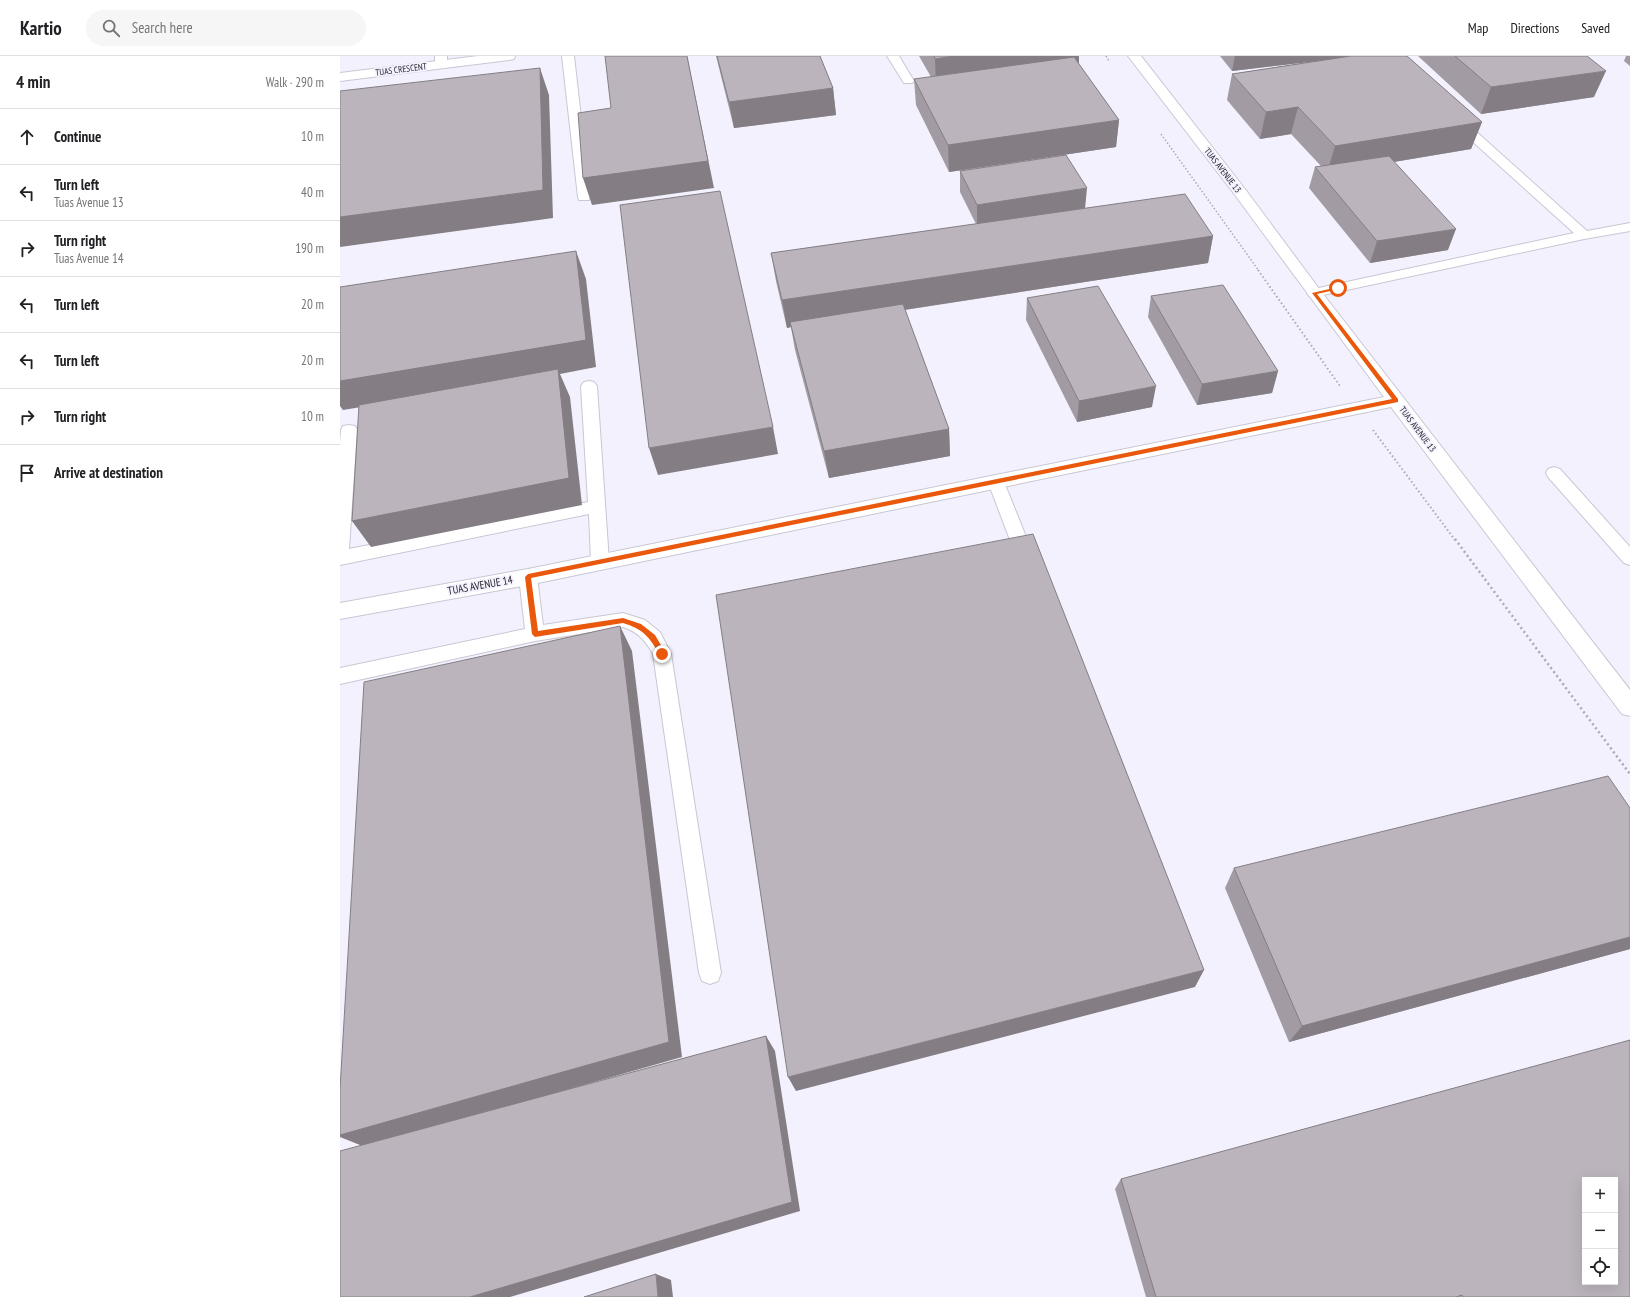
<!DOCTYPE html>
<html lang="en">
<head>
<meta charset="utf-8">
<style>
  :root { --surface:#fff; --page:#f6f6f6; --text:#202124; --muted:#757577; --line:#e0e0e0 }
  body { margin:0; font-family:"PT Sans Narrow",sans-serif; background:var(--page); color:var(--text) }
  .controls { position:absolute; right:12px; bottom:12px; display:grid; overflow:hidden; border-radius:0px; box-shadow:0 4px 16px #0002 }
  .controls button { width:36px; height:36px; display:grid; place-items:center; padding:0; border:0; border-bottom:1px solid var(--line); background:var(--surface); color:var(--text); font:20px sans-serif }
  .stop { position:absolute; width:12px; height:12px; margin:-9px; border:3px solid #ea580c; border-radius:50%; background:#fff }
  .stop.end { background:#ea580c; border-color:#fff; box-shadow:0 1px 4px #0008 }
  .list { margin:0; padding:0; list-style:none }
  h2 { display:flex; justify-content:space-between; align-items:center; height:52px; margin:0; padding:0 16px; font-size:17px }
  h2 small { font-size:13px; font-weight:400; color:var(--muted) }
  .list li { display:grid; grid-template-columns:26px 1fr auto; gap:12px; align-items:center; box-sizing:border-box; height:56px; padding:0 16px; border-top:1px solid var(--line) }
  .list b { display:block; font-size:15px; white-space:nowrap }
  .list p { margin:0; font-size:13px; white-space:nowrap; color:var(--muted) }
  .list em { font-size:13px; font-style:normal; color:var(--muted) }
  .icon { flex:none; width:22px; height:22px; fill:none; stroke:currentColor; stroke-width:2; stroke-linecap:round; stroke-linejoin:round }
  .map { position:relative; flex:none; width:1290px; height:1241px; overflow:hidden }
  header { display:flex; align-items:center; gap:24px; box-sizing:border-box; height:56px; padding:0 20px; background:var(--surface); border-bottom:1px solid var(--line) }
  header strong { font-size:19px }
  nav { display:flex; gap:22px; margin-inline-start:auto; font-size:14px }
  .search { width:280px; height:36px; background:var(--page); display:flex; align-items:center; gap:10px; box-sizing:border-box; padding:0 14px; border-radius:22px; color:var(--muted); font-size:15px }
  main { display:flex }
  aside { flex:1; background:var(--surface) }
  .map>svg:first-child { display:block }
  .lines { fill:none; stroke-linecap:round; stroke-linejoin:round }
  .service-casing { stroke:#c8c7d3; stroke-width:2 }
  .minor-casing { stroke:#c8c7d3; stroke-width:2 }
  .tertiary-casing { stroke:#c8c7d3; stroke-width:2 }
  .path-far2 { stroke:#abaab4; stroke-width:1.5; stroke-dasharray:1.5 2; stroke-linecap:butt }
  .path-far1 { stroke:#abaab4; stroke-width:2; stroke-dasharray:1.5 2.5; stroke-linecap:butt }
  .path { stroke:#abaab4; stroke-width:2.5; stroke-dasharray:2 3; stroke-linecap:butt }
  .service { fill:#fff; fill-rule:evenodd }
  .minor { fill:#fff; fill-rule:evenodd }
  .tertiary { fill:#fff; fill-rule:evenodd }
  .wall { fill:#a29ba3 }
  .shaded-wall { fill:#847e84 }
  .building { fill:#bcb4bd; stroke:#847e84; fill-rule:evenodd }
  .route { fill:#ea580c }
  .labels { text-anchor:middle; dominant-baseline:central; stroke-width:3.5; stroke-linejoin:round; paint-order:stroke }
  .far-street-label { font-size:9px; fill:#252429; stroke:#f2f1fd }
  .street-label { font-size:11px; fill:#252429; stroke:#f2f1fd }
</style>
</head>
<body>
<header>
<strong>Kartio</strong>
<div class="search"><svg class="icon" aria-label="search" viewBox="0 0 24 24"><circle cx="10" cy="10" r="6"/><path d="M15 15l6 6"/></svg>Search here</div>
<nav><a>Map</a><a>Directions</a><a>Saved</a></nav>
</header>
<main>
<aside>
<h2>4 min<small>Walk · 290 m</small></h2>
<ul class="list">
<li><svg class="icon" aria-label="ahead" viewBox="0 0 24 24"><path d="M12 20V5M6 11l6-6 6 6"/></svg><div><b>Continue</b></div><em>10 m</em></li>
<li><svg class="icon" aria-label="left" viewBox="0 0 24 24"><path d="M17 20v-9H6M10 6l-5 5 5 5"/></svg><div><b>Turn left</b><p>Tuas Avenue 13</p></div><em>40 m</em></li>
<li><svg class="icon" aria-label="right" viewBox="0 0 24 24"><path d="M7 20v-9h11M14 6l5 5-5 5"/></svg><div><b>Turn right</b><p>Tuas Avenue 14</p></div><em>190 m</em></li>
<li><svg class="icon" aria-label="left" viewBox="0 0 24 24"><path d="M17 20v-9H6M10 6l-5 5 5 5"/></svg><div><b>Turn left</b></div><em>20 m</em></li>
<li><svg class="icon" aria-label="left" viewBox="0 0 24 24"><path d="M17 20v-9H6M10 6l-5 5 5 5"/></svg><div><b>Turn left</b></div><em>20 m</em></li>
<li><svg class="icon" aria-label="right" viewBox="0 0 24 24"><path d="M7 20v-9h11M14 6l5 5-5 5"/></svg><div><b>Turn right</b></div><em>10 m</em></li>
<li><svg class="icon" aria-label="arrive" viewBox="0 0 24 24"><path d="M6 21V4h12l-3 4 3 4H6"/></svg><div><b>Arrive at destination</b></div></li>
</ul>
</aside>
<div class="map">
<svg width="1290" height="1241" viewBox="0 0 1290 1241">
  <rect width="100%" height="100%" fill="#f2f1fd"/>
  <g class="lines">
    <defs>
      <path id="service" d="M95 0H107V8L105 10H97L95 8Z
        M222 0H234L250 141 249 144H239L238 141Z
        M547 0H559L574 25 572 27H564Z
        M1117 61 1121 62 1247 175 1290 167V175L1244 183 974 241 969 240 967 237 969 234 974 233 1234 177 1113 68 1111 65 1113 62Z
        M249 325 254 326 257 330 269 506 266 511 260 513 254 511 251 506 249 458 0 509V388L1 374 3 370 9 369 15 370 17 374 9 493 248 446 241 330 244 326Z
        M1214 411 1220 413 1290 491V509L1284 507 1208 421 1206 417 1208 413Z
        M656 420 662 422 664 426 689 488 686 493 662 498 656 497 653 492 656 487 670 484 648 426 650 422Z
        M188 514 194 516 197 521 203 569 283 557 305 564 320 576 331 598 381 917 378 925 370 928 362 925 359 917 313 598C306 585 298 576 283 571L195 585 0 628V612L185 573 179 521 182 516Z"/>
      <path id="minor" d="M788 0H801L905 133 980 234 1290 634V660L1282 658 1051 351 188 529 0 563V547L188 513 1044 341 895 139Z"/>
      <path id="tertiary" d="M138 0H175L174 3 169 4 0 25V17Z"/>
    </defs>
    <use href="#service" class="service-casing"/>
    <use href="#minor" class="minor-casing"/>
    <use href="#tertiary" class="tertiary-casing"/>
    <path class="path-far2" d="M766 0 769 5
      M821 78 919 215"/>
    <path class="path-far1" d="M918 214 1000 330
      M1033 374 1115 484"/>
    <path class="path" d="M1115 483 1290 718"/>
    <use href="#service" class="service"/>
    <use href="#minor" class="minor"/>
    <use href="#tertiary" class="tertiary"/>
  </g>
  <path class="wall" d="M376 0H480L493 32 496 59 394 72Z
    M579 0H739V8L779 64 776 91 609 116 576 49 574 23 591 21Z
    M880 0H1067L1142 66 1131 93 1054 106 1108 194 1030 207 969 132 975 111 981 110 951 78 920 83 887 44 892 18 976 5 892 15Z
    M1078 0H1247L1254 41 1141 58Z
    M1286 0H1290V10L1284 5Z
    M620 115 745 152 873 180 868 207 565 254 609 373 610 400 489 422 455 294 451 271 447 272 436 225 431 197 636 168 620 136Z
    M811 240 938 315 932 337 857 349 808 261Z
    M687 242 812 351 737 366 686 264Z
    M1290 752V893L949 986 885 832 894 812Z
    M781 1123 1290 1241H806L775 1133Z"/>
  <path class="shaded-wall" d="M347 0 374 132 252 149 243 122Z
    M614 0H739V8L596 29 595 3Z
    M895 0H1021L892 15Z
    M200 12 209 39 213 162 0 191V161Z
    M1266 15 1254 41 1141 58 1151 31Z
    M493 32 496 59 394 72 389 46Z
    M958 51 951 78 920 83 926 56Z
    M779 64 776 91 609 116 608 89Z
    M1142 66 1131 93 987 117 995 90Z
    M747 132 745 153 637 170V149Z
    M1116 173 1108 194 1030 207 1037 185Z
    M873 180 868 207 452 271 450 266 451 271 447 272 442 244Z
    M236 195 246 223 256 311 220 318 230 341 242 449 31 491 12 465 219 318 3 354 0 350V325Z
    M938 315 932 337 857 349 862 328Z
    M816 330 812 351 737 366 739 345Z
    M433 371 438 398 318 419 309 392Z
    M609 373 610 400 489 422 484 395Z
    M280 570 292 595 342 1001 25 1091 0 1081V1079Z
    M1290 881V893L949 986 962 970Z
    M864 914 855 931 456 1035 448 1021Z
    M426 980 435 995 460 1155 170 1241H130Z
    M316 1218 331 1224 333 1241H318Z"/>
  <path class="building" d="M265 0H347L368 105 243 122 238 57 271 52Z
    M377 0H480L493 32 389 46Z
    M594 0H614L595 3Z
    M1011 0H1067L1142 66 995 90 958 51 926 56 892 18Z
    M1115 0H1247L1266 15 1151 31Z
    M734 1 779 64 608 89 574 23Z
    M200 12 203 134 0 161V35Z
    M726 99 747 132 637 149 620 115Z
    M1049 100 1116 173 1037 185 975 111Z
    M380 135 433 371 309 392 280 149Z
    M845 138 873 180 442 244 431 197Z
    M236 195 246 284 0 325V231Z
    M883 229 938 315 862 328 811 240Z
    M758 230 816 330 739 345 687 242Z
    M563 248 609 373 484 395 450 266Z
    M218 313 229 422 12 465 19 349Z
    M693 478 864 914 448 1021 376 539Z
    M280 570 329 986 0 1079V1033L24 626Z
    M1268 720 1290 752V881L962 970 894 812Z
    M426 980 452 1146 130 1241H0V1095Z
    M1290 984V1241H1123L1122 1239 1116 1241H816L781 1123ZM1245 1124H1275V1226H1245Z
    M316 1218 318 1241H244Z"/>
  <path class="route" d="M998 231 999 233 977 238 1058 343V346L191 522 198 575 283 562 301 568 315 579 326 598 322 600H320C310 581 303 573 283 567L195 581 192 578 185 521 188 518 1052 343 972 237Z"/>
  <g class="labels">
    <g class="far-street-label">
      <text transform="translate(61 13) rotate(-7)">TUAS CRESCENT</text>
      <text transform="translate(883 114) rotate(52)">TUAS AVENUE 13</text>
      <text transform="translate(1078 373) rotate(53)">TUAS AVENUE 13</text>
    </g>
    <g class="street-label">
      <text transform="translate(140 529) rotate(-10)">TUAS AVENUE 14</text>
    </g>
  </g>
</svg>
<div class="controls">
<button>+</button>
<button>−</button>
<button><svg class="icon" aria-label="locate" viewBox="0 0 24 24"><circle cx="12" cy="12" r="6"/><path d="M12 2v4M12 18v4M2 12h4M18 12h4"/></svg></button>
</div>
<div class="stop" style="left:998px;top:232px"></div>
<div class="stop end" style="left:322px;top:598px"></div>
</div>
</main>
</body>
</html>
